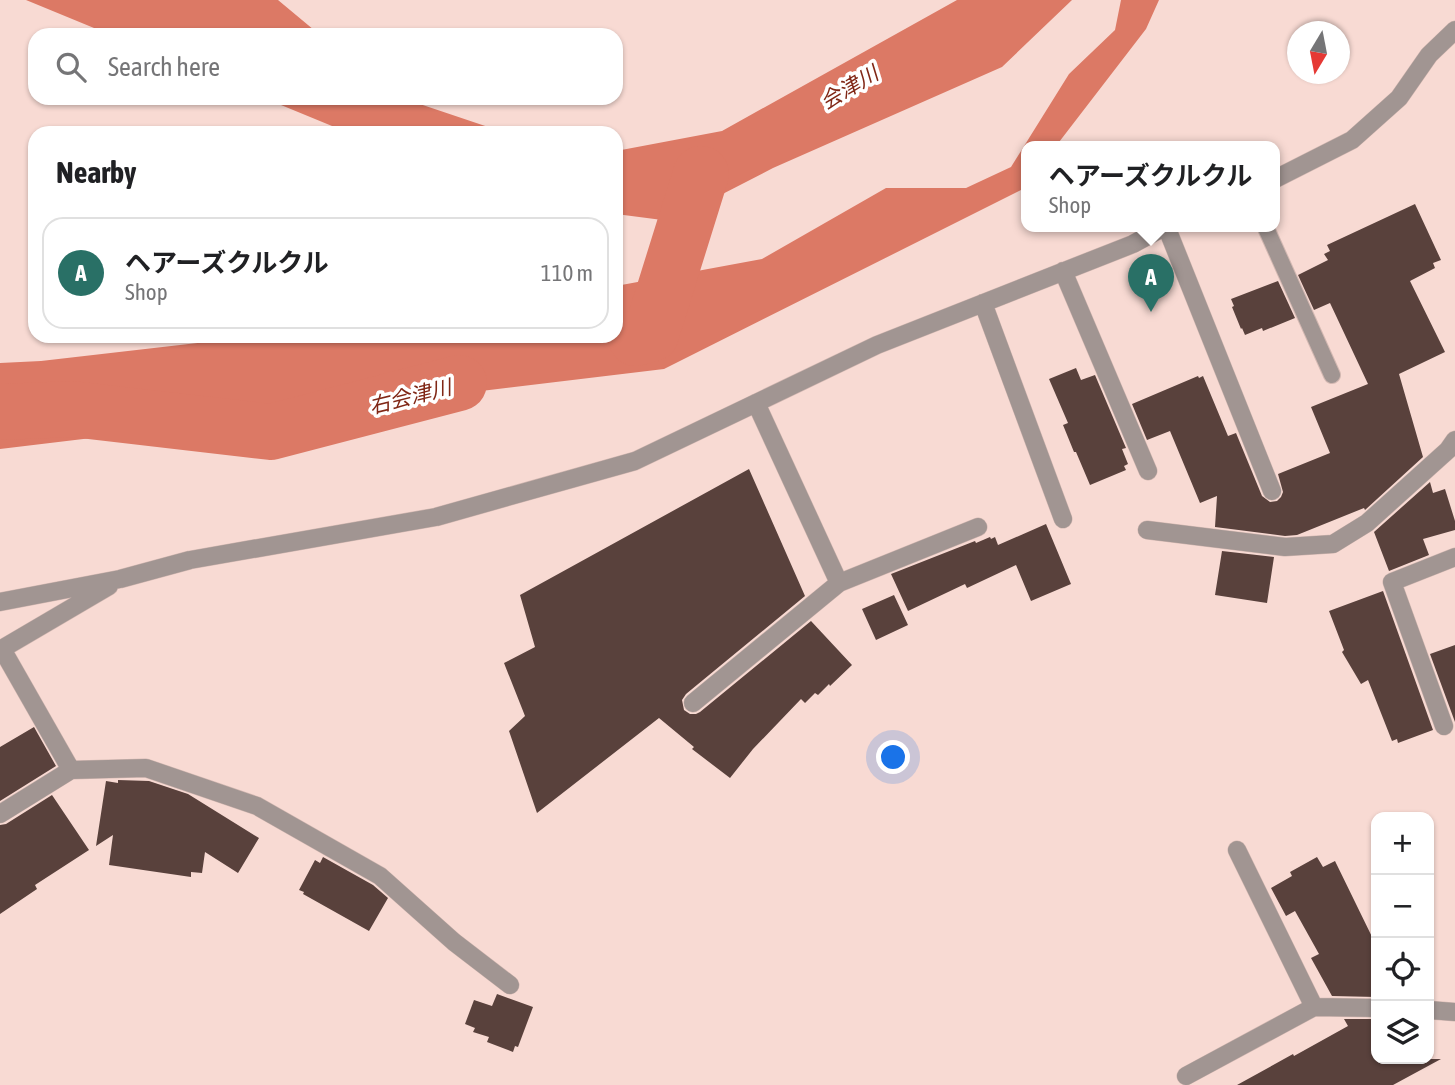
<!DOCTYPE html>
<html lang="en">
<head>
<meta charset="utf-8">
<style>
  :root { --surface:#fff; --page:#f2f2f2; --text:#202124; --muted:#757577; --line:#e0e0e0; --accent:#297066 }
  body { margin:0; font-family:"Asap Condensed","Noto Sans JP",sans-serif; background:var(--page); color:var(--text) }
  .controls { position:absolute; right:21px; bottom:21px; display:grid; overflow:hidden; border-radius:14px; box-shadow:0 2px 5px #0004 }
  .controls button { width:63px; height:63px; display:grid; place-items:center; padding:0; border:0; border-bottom:2px solid var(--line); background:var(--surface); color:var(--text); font:35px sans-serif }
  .compass { position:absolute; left:1287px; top:21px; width:63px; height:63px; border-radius:50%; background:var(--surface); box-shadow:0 2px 5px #0004; rotate:190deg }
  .you { position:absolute; left:894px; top:758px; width:24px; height:24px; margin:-18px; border:5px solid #fff; border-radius:50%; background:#1a73e8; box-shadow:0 0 0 10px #1a73e833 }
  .badge { display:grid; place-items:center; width:46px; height:46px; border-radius:50%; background:var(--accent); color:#fff; font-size:23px; font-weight:700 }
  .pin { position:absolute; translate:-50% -58px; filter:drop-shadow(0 2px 4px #0008) }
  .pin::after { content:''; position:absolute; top:37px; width:24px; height:21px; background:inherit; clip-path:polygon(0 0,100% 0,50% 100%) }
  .popup { position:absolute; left:1021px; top:141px; width:259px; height:91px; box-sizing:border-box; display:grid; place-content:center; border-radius:14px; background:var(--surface); filter:drop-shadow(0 2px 5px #0005); font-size:23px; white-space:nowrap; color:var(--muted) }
  .popup b { font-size:26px; color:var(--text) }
  .popup::after { content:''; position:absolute; left:50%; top:100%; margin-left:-14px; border:14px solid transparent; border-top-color:var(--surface) }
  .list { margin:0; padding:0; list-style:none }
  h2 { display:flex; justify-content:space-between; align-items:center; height:91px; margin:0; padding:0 28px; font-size:30px }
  h2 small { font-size:23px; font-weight:400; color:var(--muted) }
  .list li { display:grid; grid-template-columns:46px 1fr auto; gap:21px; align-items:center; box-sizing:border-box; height:112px; margin:0 14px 14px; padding:0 14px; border:2px solid var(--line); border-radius:21px }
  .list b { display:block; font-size:26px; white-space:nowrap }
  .list p { margin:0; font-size:23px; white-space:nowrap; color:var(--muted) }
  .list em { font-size:23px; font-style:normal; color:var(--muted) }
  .icon { flex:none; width:38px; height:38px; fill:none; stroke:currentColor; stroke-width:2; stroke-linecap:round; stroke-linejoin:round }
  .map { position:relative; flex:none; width:1455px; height:1085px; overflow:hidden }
  .search { position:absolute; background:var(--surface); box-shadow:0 2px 5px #0004; left:28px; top:28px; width:595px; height:77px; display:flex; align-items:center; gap:18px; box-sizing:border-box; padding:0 24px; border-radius:21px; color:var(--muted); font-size:26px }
  .panel { position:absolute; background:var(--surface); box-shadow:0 2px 5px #0004; left:28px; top:126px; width:595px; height:217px; border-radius:21px }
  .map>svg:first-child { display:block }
  .water { fill:#dc7965 }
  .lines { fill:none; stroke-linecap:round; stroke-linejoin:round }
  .river { stroke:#dc7965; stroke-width:56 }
  .building { fill:#59413c }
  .service-casing { stroke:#d3b8b2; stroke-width:18 }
  .minor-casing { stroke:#d3b8b2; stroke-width:19 }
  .service { stroke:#a19592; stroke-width:16 }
  .minor { stroke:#a19592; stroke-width:18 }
  .labels { text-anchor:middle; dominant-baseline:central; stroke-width:7; stroke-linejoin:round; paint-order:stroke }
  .water-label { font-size:21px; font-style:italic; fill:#802716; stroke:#fff }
</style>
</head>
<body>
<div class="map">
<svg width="1455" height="1085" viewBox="0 0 1455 1085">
  <rect width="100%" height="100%" fill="#f8dad3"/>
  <path class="water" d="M26 0H278L320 35H111Z
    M957 0H1072L1002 67 773 168 670 221 616 214V151L722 131Z
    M1121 0H1159L1146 29 1056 146H1027V184L1023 189 664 369 0 449V363L41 361 258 336H616V286L762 259 886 188H966L1011 167 1069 74 1115 30Z
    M264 98H402L506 133H349Z"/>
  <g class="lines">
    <path class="river" d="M636 338 651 334 701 174
      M0 412 72 409 271 432 459 383"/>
  </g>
  <path class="building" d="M1415 204 1441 260 1433 263 1435 268 1410 281 1445 352 1399 374 1423 457 1365 510 1364 508 1297 535 1285 536 1215 527 1217 496 1200 503 1170 431 1147 440 1132 404 1198 376 1199 378 1203 376 1228 436 1236 433 1262 496 1270 502 1277 501 1281 497 1283 492 1278 474 1330 453 1311 407 1368 384 1330 303 1314 310 1298 275 1328 260 1324 254 1330 251 1327 245Z
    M1278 281 1295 318 1263 331 1262 328 1245 335 1242 328 1241 329 1232 307 1234 306 1231 299Z
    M1076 368 1081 380 1095 375 1126 448 1122 449 1128 464 1124 466 1126 470 1090 485 1076 452H1074L1063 425 1068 423 1049 379Z
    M749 469 805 596 686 694 682 700 684 710 690 714H696L700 712 811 621 852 665 830 686 829 684 818 695 815 693 805 703 801 699 753 749 730 778 692 749 694 747 659 718 537 813 509 731 525 716 504 663 535 647 520 595Z
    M1430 482 1433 493 1445 489 1455 521V530L1423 539 1429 555 1389 571 1374 532Z
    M1046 524 1071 584 1031 601 1016 565 967 588 965 584 908 611 891 574 975 541 976 543 990 537 991 539 995 537 998 545Z
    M1222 551 1274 557 1267 603 1215 595Z
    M1383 591 1433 730 1398 743 1397 739 1392 741 1368 680 1361 684 1342 652 1344 650 1329 611Z
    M894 595 908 625 876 640 862 609Z
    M1455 645V722L1430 654Z
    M34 727 56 766 0 801V747Z
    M118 780 149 781 188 794 259 838 238 873 205 852 202 873 191 872V877L109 865 113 835 96 846 106 781 118 783Z
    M52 795 89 850 35 885 37 889 0 914V825L6 824Z
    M323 857 373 885 388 898 369 931 303 894 304 892 299 890 315 860 320 863Z
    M1317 857 1323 867 1335 861 1376 945V997L1332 996 1311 958 1319 954 1295 911 1286 916 1271 888 1292 876 1290 872Z
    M497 994 533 1007 518 1047 515 1046 513 1052 487 1042 489 1037 473 1032 475 1028 465 1024 474 1000 492 1006Z
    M1344 1019H1376V1059H1441L1393 1085H1237L1293 1054 1294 1056 1348 1026Z"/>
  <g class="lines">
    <defs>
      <path id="service" d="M1265 226 1332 375"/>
      <path id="minor" d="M1275 179 1352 140 1399 98 1429 55 1455 30
        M1063 271 1148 471
        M983 303 1063 519
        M1147 530 1285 547 1333 544 1367 523 1448 450 1455 440
        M839 583 978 527
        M0 602 120 579 190 560 436 517 635 461 877 345 1133 244 1166 226 1272 491
        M2 649 71 770 146 768 257 806 380 876 454 942 510 985
        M0 650 109 586
        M693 703 839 583 756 403
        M1444 726 1392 582 1455 557
        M0 814 71 770
        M1237 850 1314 1007
        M1429 1010 1455 1012
        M1186 1076 1314 1007 1376 1008"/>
    </defs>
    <use href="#service" class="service-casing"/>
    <use href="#minor" class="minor-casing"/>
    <use href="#service" class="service"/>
    <use href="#minor" class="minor"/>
  </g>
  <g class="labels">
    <g class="water-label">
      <text transform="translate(849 87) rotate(-31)">会津川</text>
      <text transform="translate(410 396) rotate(-14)">右会津川</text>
    </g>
  </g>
</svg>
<div class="controls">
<button>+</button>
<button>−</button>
<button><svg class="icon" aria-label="locate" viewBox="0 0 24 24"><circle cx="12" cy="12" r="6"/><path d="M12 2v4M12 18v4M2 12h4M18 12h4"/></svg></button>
<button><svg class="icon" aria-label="layers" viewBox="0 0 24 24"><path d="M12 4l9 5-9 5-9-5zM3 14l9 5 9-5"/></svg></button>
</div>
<svg class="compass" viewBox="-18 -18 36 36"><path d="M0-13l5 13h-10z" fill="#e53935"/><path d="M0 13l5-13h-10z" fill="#757577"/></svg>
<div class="you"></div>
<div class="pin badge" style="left:1151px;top:312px">A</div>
<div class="popup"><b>ヘアーズクルクル</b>Shop</div>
<div class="search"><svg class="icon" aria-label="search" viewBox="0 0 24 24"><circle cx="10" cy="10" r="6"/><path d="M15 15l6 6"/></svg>Search here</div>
<section class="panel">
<h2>Nearby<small></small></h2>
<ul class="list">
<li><span class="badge">A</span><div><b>ヘアーズクルクル</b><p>Shop</p></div><em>110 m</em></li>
</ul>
</section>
</div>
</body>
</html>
